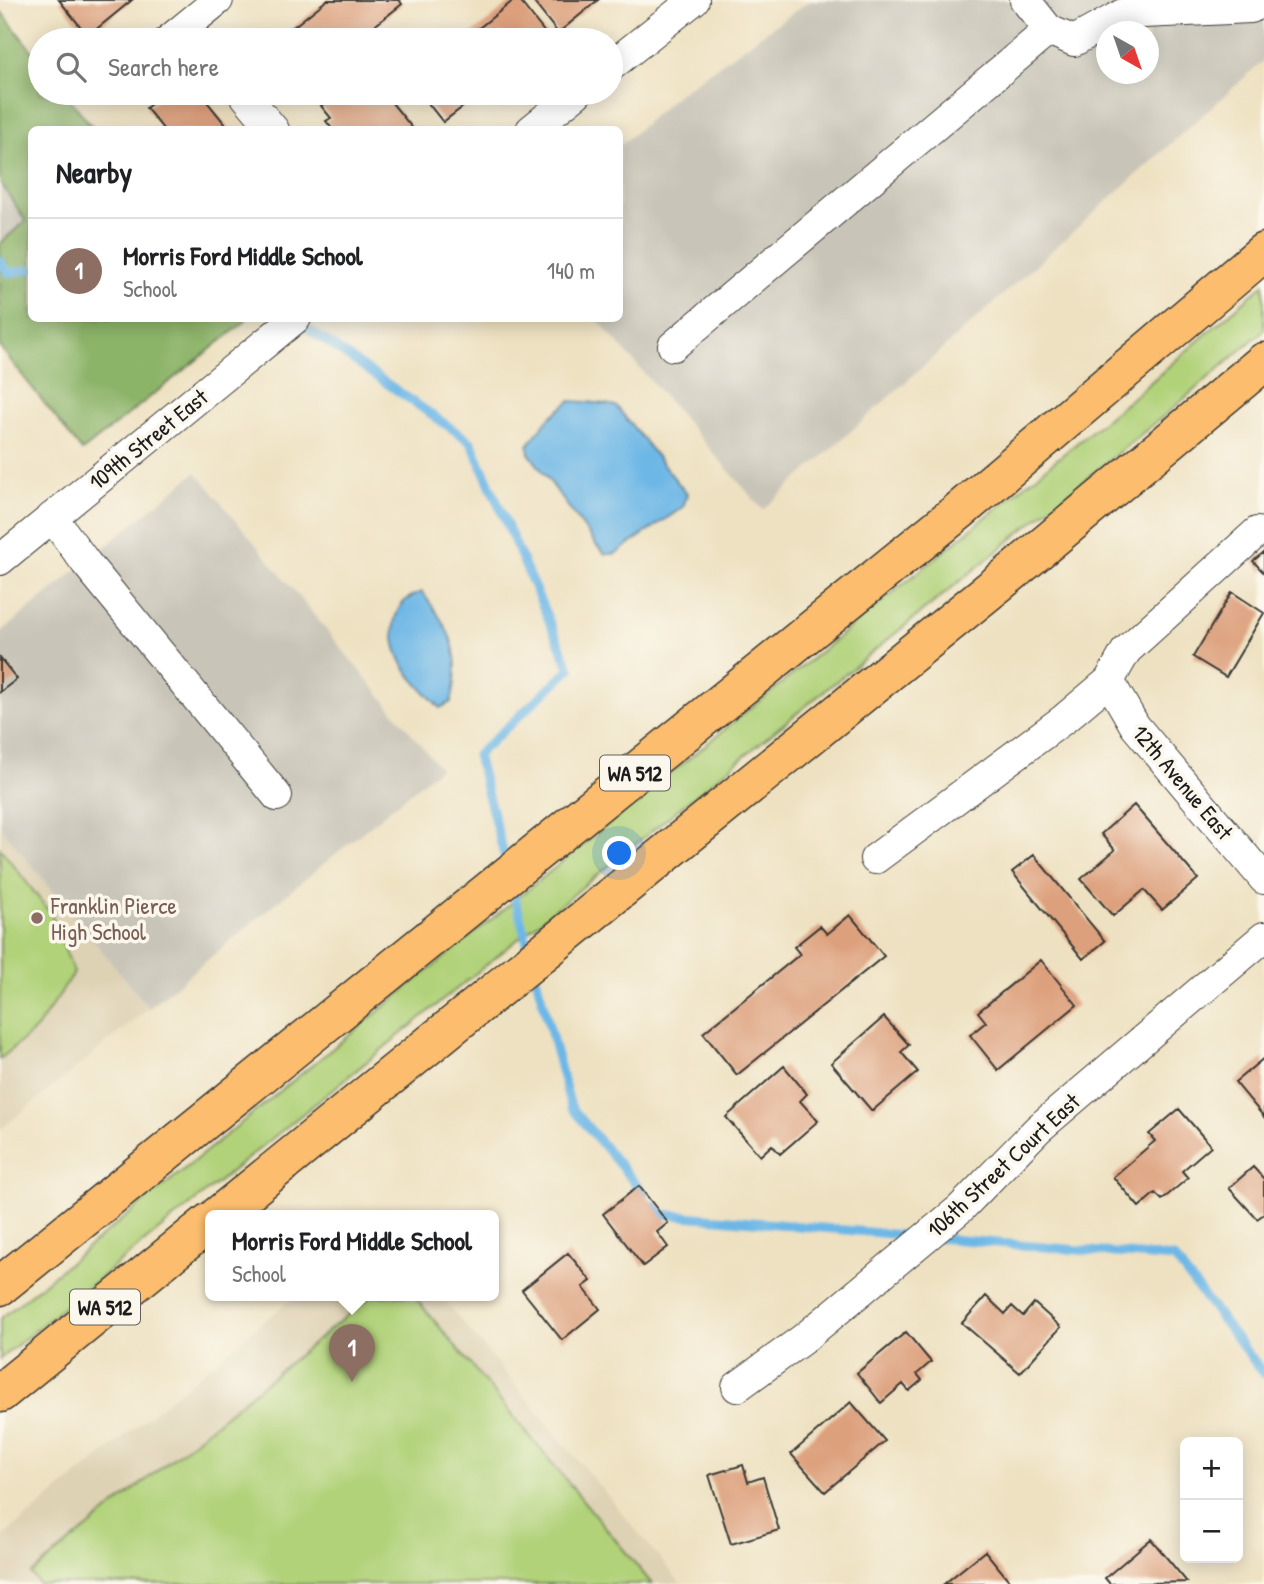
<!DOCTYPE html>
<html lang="en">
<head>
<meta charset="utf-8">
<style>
  :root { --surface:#fff; --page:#f2f2f2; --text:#202124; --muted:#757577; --line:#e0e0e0; --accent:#d1495b }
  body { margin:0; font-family:"Patrick Hand",sans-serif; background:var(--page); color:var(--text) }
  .controls { position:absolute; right:21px; bottom:21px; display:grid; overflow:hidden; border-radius:10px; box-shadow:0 4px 18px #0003 }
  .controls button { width:63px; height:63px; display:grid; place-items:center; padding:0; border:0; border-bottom:2px solid var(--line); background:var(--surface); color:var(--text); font:35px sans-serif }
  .compass { position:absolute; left:1096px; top:21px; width:63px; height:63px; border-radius:50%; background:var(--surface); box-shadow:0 4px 18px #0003; rotate:140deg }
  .you { position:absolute; left:620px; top:854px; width:24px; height:24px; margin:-18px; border:5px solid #fff; border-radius:50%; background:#1a73e8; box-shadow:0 0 0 10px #1a73e833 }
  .badge { display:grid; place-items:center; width:46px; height:46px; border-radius:50%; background:var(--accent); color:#fff; font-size:23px; font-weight:700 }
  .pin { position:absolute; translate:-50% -58px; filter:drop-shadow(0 2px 4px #0008) }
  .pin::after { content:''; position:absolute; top:37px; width:24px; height:21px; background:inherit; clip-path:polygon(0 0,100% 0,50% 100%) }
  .popup { position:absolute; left:205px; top:1210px; width:294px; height:91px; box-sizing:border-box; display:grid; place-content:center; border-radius:10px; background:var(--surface); filter:drop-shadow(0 2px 5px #0005); font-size:23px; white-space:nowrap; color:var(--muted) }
  .popup b { font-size:26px; color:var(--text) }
  .popup::after { content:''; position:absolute; left:50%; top:100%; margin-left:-14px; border:14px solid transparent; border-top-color:var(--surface) }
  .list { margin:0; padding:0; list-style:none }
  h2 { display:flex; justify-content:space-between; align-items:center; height:91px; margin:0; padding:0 28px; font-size:30px }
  h2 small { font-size:23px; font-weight:400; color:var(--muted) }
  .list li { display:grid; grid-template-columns:46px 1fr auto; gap:21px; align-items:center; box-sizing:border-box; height:105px; padding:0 28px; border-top:2px solid var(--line) }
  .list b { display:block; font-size:26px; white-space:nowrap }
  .list p { margin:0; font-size:23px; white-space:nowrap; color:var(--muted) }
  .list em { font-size:23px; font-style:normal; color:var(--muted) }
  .icon { flex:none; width:38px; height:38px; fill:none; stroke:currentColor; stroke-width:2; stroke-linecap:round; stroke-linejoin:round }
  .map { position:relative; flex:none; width:1264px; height:1584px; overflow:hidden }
  .search { position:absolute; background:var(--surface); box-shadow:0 4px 18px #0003; left:28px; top:28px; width:595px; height:77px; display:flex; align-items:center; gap:18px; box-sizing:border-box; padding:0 24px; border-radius:38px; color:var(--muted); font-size:26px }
  .panel { position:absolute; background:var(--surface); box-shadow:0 4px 18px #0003; left:28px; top:126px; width:595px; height:196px; border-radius:10px }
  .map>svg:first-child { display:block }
  .built { fill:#ded2b4 }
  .industrial { fill:#c8c4b8; fill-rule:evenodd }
  .green { fill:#b1d279; stroke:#66774a; stroke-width:2 }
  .forest { fill:#8cb469; stroke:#546842; stroke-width:2 }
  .water { fill:#6db7e6; stroke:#446a81; stroke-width:2 }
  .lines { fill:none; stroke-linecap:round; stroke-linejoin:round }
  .stream { stroke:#6db7e6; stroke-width:9 }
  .building { fill:#dda07d }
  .minor-casing { stroke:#3c3a35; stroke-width:32 }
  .highway-casing { stroke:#3c3a35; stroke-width:41 }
  .minor { stroke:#fff; stroke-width:30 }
  .highway { stroke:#fcbd6e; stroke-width:38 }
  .education-dot { fill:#8d6e63; stroke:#fbf7ec; stroke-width:2.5 }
  .labels { text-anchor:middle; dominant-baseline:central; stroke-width:7; stroke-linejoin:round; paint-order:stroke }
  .shield { fill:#fbf7ec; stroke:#5f5e5a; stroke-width:2 }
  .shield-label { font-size:21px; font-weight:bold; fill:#1c1c1c }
  .street-label { font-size:23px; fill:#1c1c1c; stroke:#fbf7ec }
  .education-label { font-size:23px; fill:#785e54; stroke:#fbf7ec; text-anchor:start }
</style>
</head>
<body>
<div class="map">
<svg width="1264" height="1584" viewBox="0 0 1264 1584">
  <rect width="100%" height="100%" fill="#fbf7ec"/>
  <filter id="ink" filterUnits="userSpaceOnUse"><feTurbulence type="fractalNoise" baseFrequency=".0143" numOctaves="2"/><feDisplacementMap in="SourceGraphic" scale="14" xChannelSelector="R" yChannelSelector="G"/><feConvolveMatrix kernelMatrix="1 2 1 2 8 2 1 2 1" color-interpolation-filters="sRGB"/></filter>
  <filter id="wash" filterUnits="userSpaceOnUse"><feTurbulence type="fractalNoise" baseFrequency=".00686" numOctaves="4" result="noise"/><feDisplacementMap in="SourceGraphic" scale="28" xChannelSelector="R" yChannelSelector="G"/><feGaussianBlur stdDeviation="1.57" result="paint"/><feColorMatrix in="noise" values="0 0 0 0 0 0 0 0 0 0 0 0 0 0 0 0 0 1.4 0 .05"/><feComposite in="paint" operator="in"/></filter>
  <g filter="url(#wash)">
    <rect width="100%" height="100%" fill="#eee1c1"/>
    <path class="built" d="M0 827 149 1008 0 1130Z
      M295 1296H441L681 1584H0V1539Z"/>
    <path class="industrial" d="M811 0H1264V60L763 510 597 319 620 318V146L678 94ZM1106 32H1148V74H1106Z
      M0 183 26 221 0 243Z
      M196 472 440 768 149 1008 0 827V633Z"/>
    <path class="green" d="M1264 284V330L1171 410 0 1359V1319L1131 399Z
      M0 848 51 914 74 973 37 1028 0 1059Z
      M371 1296H414L652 1584H39L31 1574Z"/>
    <path class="forest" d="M0 10 40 61V93H65L94 129 32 130V318H243L246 321 82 451 0 347V243L26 221 0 182Z"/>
    <path class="water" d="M570 401C582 402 610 403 617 407L687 494 683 507 615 554H605L597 546 529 453 528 445 548 419Z
      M422 592C451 631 464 653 451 702L440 708C428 695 412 680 403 665 388 638 389 601 422 592Z"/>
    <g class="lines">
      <path class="stream" d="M0 261 8 273 32 269
        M297 321 471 442 570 669 477 755 507 866
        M512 886 529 950
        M534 970 571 1107 644 1194
        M653 1205 661 1214 914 1236
        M938 1238 1174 1258 1264 1374"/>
    </g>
    <g id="blocks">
      <path class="building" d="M59 0H132L88 36Z
        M327 0H399L402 4 357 40H277Z
        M514 0H519L549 38 464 40Z
        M532 0H598L558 33Z
        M165 93H200L230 130H164L146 108Z
        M337 93H384L414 130H333L326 121 331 118 321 106Z
        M420 93H481L443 122Z
        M1264 552V573L1253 561Z
        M1232 592 1264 613 1226 677 1193 657Z
        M0 658 17 679 0 692Z
        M1134 805 1198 879 1162 910 1144 890 1113 916 1081 879 1115 850 1101 834Z
        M1034 855 1105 941 1083 959 1012 872Z
        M850 915 884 956 737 1075 703 1033 800 954 794 947 820 926 827 934Z
        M1041 960 1077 1005 998 1070 970 1035 986 1022 978 1012Z
        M884 1017 909 1045 901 1052 918 1072 872 1111 831 1063Z
        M1264 1058V1117L1235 1082Z
        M784 1066 807 1094 800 1101 818 1121 780 1154 772 1145 760 1156 726 1117Z
        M1179 1109 1211 1146 1182 1171 1188 1178 1162 1200 1155 1193 1139 1207 1113 1177 1155 1141 1149 1134Z
        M1253 1167 1264 1179V1214L1257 1219 1229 1188Z
        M639 1186 668 1223 657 1232 668 1247 643 1266 603 1214Z
        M568 1253 591 1281 583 1287 600 1309 562 1340 522 1290Z
        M986 1296 1005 1314 1012 1306 1023 1316 1034 1303 1061 1327 1020 1373 962 1323Z
        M906 1332 931 1362 917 1374 922 1380 909 1391 903 1384 881 1403 857 1373Z
        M851 1402 885 1441 825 1492 791 1454Z
        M743 1465 748 1482 763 1477 779 1530 731 1544 709 1475Z
        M1151 1539 1187 1582 1110 1584 1105 1578Z
        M985 1551 1012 1584H944Z"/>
    </g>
  </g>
  <g filter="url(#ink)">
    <use href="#blocks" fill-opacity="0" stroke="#3c3a35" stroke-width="2"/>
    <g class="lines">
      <defs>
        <path id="minor" d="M1025 0 1049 30 1074 41 1123 14 1251 8 1261 0
          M169 40 218 0
          M611 66 694 0
          M243 93 274 130
          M531 130 577 93
          M673 346 1049 30
          M52 517 86 563 277 796
          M0 560 296 318
          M1109 681 1135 726 1264 879
          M875 859 1064 719 1109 681 1126 651 1257 532
          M737 1387 803 1339 961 1208 1038 1129 1264 937"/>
        <path id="highway" d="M218 1216 1016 569 1264 362
          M0 1286 959 511 1264 252
          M0 1393 210 1222"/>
      </defs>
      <use href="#minor" class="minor-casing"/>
      <use href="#highway" class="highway-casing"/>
      <use href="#minor" class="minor"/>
      <use href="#highway" class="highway"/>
    </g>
  </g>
  <circle class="education-dot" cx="37" cy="918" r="7"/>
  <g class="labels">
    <g class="shield">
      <rect x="600" y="755.5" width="70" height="35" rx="5"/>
      <rect x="70" y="1289.5" width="70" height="35" rx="5"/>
    </g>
    <g class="shield-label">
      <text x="635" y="773">WA 512</text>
      <text x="105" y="1307">WA 512</text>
    </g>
    <g class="street-label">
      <text transform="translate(148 439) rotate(-39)">109th Street East</text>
      <text transform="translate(1183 782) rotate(50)">12th Avenue East</text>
      <text transform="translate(1003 1165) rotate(-43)">106th Street Court East</text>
    </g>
    <g class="education-label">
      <text x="51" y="905">Franklin Pierce<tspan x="51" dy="26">High School</tspan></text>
    </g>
  </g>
</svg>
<div class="controls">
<button>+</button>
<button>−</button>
</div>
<svg class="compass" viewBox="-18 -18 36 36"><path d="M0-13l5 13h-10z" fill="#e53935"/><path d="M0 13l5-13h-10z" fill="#757577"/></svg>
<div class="you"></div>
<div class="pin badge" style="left:352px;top:1382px;background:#8d6e63">1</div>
<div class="popup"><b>Morris Ford Middle School</b>School</div>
<div class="search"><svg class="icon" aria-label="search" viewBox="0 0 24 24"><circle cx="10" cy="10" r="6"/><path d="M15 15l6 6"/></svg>Search here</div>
<section class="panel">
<h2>Nearby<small></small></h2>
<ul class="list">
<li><span class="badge" style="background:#8d6e63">1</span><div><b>Morris Ford Middle School</b><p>School</p></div><em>140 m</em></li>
</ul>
</section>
</div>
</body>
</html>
